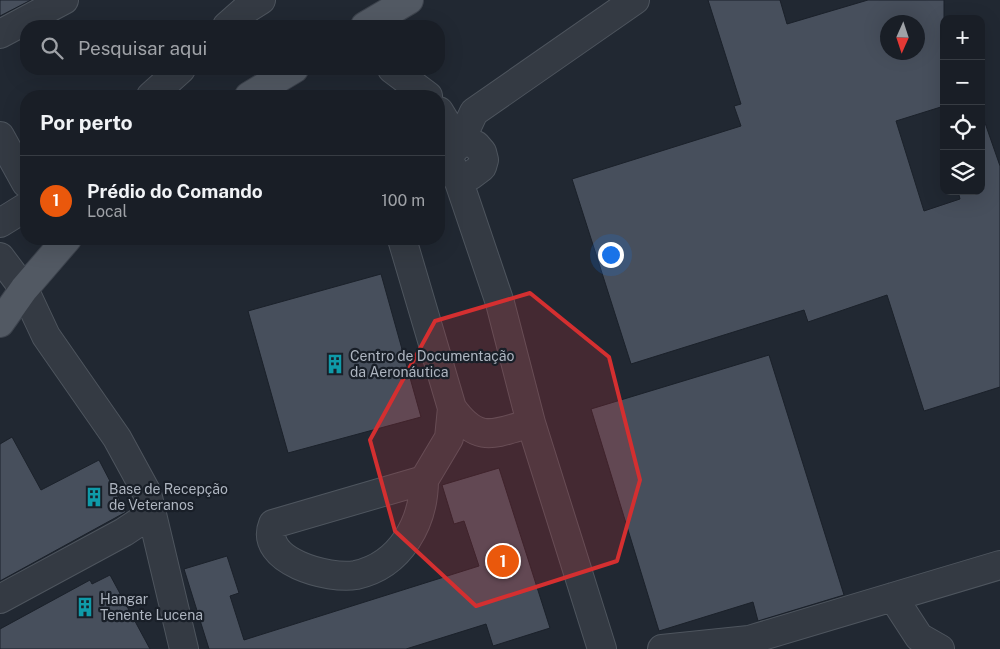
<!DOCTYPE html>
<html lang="pt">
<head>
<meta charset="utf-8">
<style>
  :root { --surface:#191e26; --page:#22272e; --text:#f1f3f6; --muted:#9fa2a7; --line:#373c43; --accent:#ea580c }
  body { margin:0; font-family:"Public Sans",sans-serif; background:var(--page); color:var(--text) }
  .controls { position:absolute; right:15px; top:15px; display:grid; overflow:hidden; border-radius:10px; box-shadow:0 5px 20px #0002 }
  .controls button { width:45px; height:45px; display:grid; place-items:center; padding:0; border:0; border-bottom:1px solid var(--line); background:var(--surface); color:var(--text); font:25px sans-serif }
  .compass { position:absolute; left:880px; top:15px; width:45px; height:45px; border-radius:50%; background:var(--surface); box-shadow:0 5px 20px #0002; rotate:183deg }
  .you { position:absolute; left:610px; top:254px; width:18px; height:18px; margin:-12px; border:4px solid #fff; border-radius:50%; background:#1a73e8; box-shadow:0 0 0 8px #1a73e833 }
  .badge { display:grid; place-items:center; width:32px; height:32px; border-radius:50%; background:var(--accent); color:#fff; font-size:16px; font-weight:700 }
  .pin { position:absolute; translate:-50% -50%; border:2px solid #fff; box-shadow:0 1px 5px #0006 }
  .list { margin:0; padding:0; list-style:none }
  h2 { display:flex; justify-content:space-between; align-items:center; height:65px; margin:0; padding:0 20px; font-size:21px }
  h2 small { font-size:16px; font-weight:400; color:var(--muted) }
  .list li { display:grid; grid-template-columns:32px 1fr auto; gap:15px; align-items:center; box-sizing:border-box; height:90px; padding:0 20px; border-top:1px solid var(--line) }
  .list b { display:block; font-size:19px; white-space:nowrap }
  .list p { margin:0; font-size:16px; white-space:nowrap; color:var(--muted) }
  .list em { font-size:16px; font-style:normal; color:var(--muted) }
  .icon { flex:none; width:28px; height:28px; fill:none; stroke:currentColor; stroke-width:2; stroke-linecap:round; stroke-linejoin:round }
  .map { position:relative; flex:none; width:1000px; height:649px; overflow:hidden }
  .search { position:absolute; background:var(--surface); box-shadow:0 5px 20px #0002; left:20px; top:20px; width:425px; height:55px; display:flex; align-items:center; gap:12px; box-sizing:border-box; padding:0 18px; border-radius:20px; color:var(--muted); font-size:19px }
  .panel { position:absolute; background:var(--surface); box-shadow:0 5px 20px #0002; left:20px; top:90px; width:425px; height:155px; border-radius:20px }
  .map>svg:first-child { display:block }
  .building { fill:#474f5c; stroke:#1b212a; fill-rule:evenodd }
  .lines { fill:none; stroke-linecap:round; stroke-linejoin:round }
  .minor-casing { stroke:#4e555e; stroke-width:30 }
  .major-casing { stroke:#3d434d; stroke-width:30 }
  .minor { stroke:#343a43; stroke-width:28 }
  .major { stroke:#525963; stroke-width:28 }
  .marked { fill:#d42f30; fill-opacity:0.2; stroke:#d42f30; stroke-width:4; stroke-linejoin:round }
  .labels { text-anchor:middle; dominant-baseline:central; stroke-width:4.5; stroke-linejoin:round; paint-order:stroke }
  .poi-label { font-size:14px; fill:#aeb5c0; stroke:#191f28; text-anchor:start }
</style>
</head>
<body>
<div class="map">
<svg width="1000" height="649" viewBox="0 0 1000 649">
  <rect width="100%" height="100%" fill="#212832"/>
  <path class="building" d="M0 0H31L0 16Z
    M708 0H780L787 24 868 0H944V106L896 121 924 211 960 199 958 191H981V120H984L1000 166V387L924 411 887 295 808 322 804 310 631 364 572 179 741 126 734 106 741 104ZM888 22H918V52H888Z
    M381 274 421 417 288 453 248 311Z
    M769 355 844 595 758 621 753 602 659 631 591 409Z
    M12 437 41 490 99 460 126 512 0 581V444Z
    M499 468 550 628 493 646 486 624 406 649H209L184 569 227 556 239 593 230 596 244 640 479 566 464 521 454 524 442 485Z
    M110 575 150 649H0V629L90 580 92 584Z"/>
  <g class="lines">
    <defs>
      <path id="minor" d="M227 26 245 10 261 0
        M0 34 64 0
        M392 69 428 96
        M151 96 181 69
        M439 111 459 144
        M0 136 26 183
        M459 144 468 142 476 145 482 152 484 160 482 167 470 176H462L456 173 449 161 450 154 459 144 474 112 635 0
        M439 172 456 173 500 303 531 423 602 649
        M0 223 26 207
        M402 239 452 408 449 438 424 480 273 524C258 561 329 580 356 575 401 565 424 522 424 480
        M0 257 24 289 46 336 117 438 147 493 184 649
        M452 408C478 444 493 434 531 423
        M893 597 919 637 940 649
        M0 599 124 532 151 514
        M662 649 749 640 1000 565"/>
      <path id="major" d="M365 26 409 0
        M249 96 294 69
        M0 323 24 289 67 239"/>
    </defs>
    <use href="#minor" class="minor-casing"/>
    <use href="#major" class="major-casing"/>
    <use href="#minor" class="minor"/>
    <use href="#major" class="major"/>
  </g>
  <path class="marked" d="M530 293 609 357 640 480 617 561 476 606 395 531 370 440 435 321Z"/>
  <defs>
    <symbol id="building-bare" viewBox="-9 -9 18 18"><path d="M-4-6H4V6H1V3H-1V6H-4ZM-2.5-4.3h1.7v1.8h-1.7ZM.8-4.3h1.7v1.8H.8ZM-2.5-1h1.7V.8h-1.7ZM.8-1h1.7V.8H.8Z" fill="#0f9aa8" stroke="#191f28" stroke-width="2.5" paint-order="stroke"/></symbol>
  </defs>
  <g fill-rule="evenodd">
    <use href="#building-bare" x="321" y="350" width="28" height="28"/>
    <use href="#building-bare" x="80" y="483" width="28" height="28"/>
    <use href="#building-bare" x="71" y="593" width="28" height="28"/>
  </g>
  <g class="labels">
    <g class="poi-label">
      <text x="350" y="356">Centro de Documentação<tspan x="350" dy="16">da Aeronáutica</tspan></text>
      <text x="109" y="489">Base de Recepção<tspan x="109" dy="16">de Veteranos</tspan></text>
      <text x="100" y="599">Hangar<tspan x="100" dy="16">Tenente Lucena</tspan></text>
    </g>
  </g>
</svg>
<div class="controls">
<button>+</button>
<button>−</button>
<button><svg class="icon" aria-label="locate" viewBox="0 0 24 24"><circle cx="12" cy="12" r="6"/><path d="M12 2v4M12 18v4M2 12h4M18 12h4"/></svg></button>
<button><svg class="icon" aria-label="layers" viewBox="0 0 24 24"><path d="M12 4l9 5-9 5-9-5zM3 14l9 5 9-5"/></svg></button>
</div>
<svg class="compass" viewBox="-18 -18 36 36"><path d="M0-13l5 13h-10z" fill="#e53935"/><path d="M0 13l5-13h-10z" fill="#9fa2a7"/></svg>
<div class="you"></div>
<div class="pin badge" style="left:503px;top:561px">1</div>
<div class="search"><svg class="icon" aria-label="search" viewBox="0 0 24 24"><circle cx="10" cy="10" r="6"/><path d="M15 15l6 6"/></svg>Pesquisar aqui</div>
<section class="panel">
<h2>Por perto<small></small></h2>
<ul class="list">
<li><span class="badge">1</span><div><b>Prédio do Comando</b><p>Local</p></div><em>100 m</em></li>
</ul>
</section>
</div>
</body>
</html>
